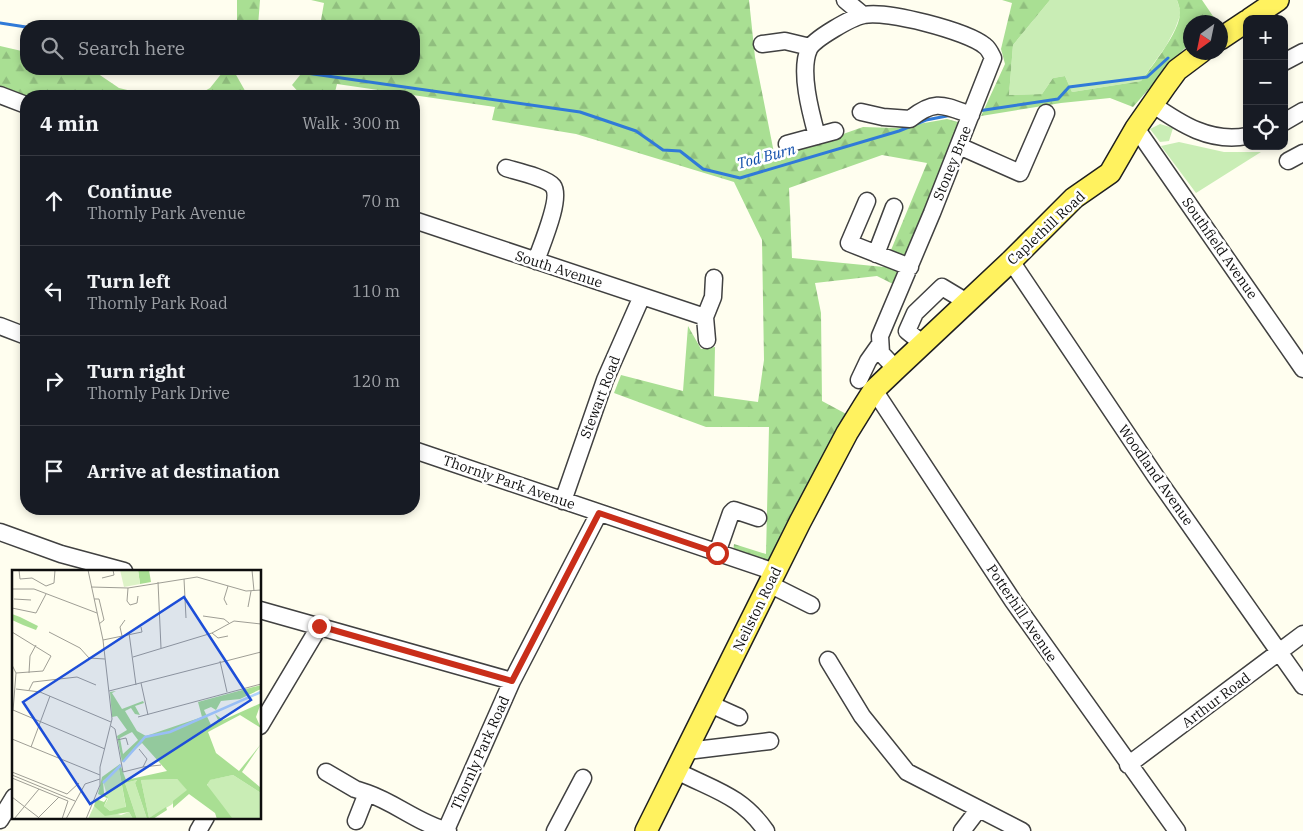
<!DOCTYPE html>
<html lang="en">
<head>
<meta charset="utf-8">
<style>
  :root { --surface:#171b24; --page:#242831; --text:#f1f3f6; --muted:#9ea1a6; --line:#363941 }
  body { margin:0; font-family:"IBM Plex Serif",serif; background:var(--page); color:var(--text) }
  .controls { position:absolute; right:15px; top:15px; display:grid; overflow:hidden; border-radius:10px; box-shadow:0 2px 8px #0003 }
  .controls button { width:45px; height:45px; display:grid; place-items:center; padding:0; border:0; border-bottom:1px solid var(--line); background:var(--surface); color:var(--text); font:25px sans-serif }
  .compass { position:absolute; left:1183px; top:15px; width:45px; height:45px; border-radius:50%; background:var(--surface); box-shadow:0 2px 8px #0003; rotate:213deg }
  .stop { position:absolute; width:15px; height:15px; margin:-11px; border:4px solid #c92e1a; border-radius:50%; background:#fff }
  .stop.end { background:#c92e1a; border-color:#fff; box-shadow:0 1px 5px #0008 }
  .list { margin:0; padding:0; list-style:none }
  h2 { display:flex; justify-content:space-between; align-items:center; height:65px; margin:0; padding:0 20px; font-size:21px }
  h2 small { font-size:16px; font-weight:400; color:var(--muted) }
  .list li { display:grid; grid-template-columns:32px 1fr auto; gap:15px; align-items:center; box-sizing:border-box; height:90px; padding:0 20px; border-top:1px solid var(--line) }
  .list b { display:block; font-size:19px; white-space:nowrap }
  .list p { margin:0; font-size:16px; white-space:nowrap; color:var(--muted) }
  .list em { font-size:16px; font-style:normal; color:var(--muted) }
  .icon { flex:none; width:28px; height:28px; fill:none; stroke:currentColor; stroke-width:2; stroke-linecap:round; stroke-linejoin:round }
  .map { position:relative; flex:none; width:1303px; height:831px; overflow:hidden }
  .search { position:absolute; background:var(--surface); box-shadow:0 2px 8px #0003; left:20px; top:20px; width:400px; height:55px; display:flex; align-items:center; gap:12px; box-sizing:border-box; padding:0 18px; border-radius:20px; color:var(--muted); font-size:19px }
  .panel { position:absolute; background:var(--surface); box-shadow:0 2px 8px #0003; left:20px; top:90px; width:400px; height:425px; border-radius:20px }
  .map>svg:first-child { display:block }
  .grass { fill:#c9edb5 }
  .forest { fill:url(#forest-firs); fill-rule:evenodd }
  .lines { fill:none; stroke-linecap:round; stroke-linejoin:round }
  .stream { stroke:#307ad8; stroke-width:3 }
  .minor-casing { stroke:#414141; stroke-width:19 }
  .major-casing { stroke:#1f1f1f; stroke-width:24 }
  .minor { stroke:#fff; stroke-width:16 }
  .major { stroke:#fff25f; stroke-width:21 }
  .route { stroke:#c92e1a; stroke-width:6 }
  .labels { text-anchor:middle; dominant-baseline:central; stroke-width:5; stroke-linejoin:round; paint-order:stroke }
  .street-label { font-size:14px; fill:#0e0e0e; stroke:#fff }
  .water-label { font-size:15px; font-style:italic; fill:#0d4caa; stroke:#fff }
  .inset-river { fill:none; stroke:#afd2fb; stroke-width:2.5 }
  .inset-road { fill:none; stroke:#9f9e95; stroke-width:1 }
  .view { fill:#1d4ed8; fill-opacity:0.15; stroke:#1d4ed8; stroke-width:2.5 }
  .inset-edge { fill:none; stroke:#0e0e0e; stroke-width:2.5 }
</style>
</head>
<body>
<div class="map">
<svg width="1303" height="831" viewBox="0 0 1303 831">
  <defs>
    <pattern id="forest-firs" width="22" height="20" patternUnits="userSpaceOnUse" patternTransform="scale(1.25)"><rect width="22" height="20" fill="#a9df93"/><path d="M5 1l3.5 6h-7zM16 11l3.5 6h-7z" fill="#90be7e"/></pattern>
  </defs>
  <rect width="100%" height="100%" fill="#fffeef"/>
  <path class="grass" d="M1050 0H1177L1181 13 1175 29 1166 46 1141 81 1072 92 1065 76 1053 78 1042 94 1009 95 1013 45Z
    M1160 124 1173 128 1169 141 1160 142 1150 129Z
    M1179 142 1224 152H1261L1196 193 1161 146Z"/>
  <path class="forest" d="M237 0H260L258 26H237Z
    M311 0H749L755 57 775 158 863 127 896 128 947 119 965 124 897 286 877 276 815 283 821 313 822 401 850 416 771 566 733 552 734 544 766 554 769 427H706L614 393 621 375 683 391 688 326 701 349 715 347 714 396 758 402 764 360 762 240 734 182 576 134 492 120 495 107 337 84 334 96H302L292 85 305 69H414V26H320L324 3ZM882 155 927 163 884 267 792 258 789 188Z
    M1002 0H1050L1013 45 1009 95 1042 94 1053 78 1065 76 1072 92 1141 81C1152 66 1181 30 1180 12 1180 8 1178 3 1177 0H1202L1217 22H1190V44L1182 51 1133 107 1110 98 1061 103 981 116 1005 64 1001 49 1012 3Z
    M0 46 26 52V69H91L119 88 152 96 26 97 0 88Z
    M222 73H235L248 96H196L210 88Z"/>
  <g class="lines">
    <path class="stream" d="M0 23 26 27
      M278 69 580 112 636 131 663 150 680 151 703 169 740 178 899 131 926 120 952 115
      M978 111 1058 99 1069 87 1147 77 1168 58"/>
    <defs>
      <path id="minor" d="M845 0 863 15
        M762 44 785 41 810 47
        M1284 62 1303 52
        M0 95 26 105
        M1152 104C1181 124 1210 143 1247 136
        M861 112 883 117 910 119C935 99 943 105 971 115
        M1284 122 1303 111
        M1136 128 1303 369
        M817 136C811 114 799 71 809 49 814 39 852 17 864 15 886 10 967 31 985 46 989 49 991 54 993 58L932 213 880 336 881 353 896 369
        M787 144 835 131
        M959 146 1020 173 1046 113
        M1288 161 1303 153
        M506 168C516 171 547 178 553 186 562 198 541 246 536 261
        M867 201 849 243 910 267
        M414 220 705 317
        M876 254 894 207
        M1011 261 1156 477 1303 686
        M0 326 26 336
        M707 340 705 317 713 297 714 278
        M922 343 907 331 915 313 942 287 967 302
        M859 380 868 361 880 344
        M874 390 1013 601 1177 831
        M414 450 775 572
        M563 501 605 380 642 296
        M0 532 61 554 124 571
        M717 553 731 513 734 510 758 518
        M769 584 811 605
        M260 610 512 681
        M828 660 862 716 907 772 1022 831
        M710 704 739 717
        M260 726 319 627
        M687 751 770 741
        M1128 765 1303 634
        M677 771C713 790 741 795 766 831
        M326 772 355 789 367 793
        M0 820 14 797
        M356 821 367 793C396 803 418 823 448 831
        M446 830 512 681 599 513
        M198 831 206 817
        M555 831 583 778
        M962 831 978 810"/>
      <path id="major" d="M1250 19 1278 0
        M1220 39 1247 21
        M646 831 800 522 847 433 865 404 874 390 896 369 1011 261 1074 198 1110 173 1136 128 1166 85 1177 70 1201 52"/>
    </defs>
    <use href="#minor" class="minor-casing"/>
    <use href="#major" class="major-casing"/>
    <use href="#minor" class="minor"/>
    <use href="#major" class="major"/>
  </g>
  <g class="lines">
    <path class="route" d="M319 626 512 681 599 513 717 553"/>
  </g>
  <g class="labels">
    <g class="street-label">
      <text transform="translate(952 163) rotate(-68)">Stoney Brae</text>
      <text transform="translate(1046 228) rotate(-43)">Caplethill Road</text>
      <text transform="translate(1220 248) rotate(55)">Southfield Avenue</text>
      <text transform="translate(559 269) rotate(18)">South Avenue</text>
      <text transform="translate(600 397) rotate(-69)">Stewart Road</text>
      <text transform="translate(1156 475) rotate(55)">Woodland Avenue</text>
      <text transform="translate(509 482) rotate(19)">Thornly Park Avenue</text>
      <text transform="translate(757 609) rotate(-64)">Neilston Road</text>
      <text transform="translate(1022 613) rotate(56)">Potterhill Avenue</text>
      <text transform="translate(1216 700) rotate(-37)">Arthur Road</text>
      <text transform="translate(480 753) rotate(-66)">Thornly Park Road</text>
    </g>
    <g class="water-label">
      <text transform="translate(766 156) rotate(-15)">Tod Burn</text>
    </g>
  </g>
  <g transform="translate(12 570)">
    <rect width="249" height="249" fill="#fffeef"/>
    <path d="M107 199 114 238 98 241 92 236 96 229 91 211ZM221 205 249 223V249H221L199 223 195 216 197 210ZM165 209 176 220 159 235 137 248 129 210ZM125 210 123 213 135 249H125L113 213ZM82 236 109 245 117 242 121 249H76Z" fill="#c9edb5"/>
    <path d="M126 0H137L139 12 128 14ZM0 44 8 47 26 56 24 60 11 55 0 50ZM249 115V119L228 129 209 131 204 140 199 137 192 140 199 155 207 152 203 144 211 150 249 133 244 147 249 158 228 145 196 162 204 183 227 201 249 174 230 202 249 218V223L221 205 198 210 195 215 221 249H205L203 243 177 224 161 238V231L175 220 165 209 129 210 137 248 154 237 155 240 141 249H135L123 213 125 210 113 213 125 249H121L117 242 93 246 82 236 84 229 92 232 95 228 86 224 90 207 108 194 114 210 155 201 130 173 110 192 105 166 115 160 105 146 100 147 98 122 104 121 100 123 110 139 131 131 132 133 123 136 128 145 123 144 119 138 113 141 125 161 134 166 190 147 186 132ZM120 162 126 170 111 184 108 168ZM107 199 114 237 98 241 92 236 96 227 92 223 91 211Z" fill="#a9df93" fill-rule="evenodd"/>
    <path d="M108 0H126L128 14 112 17Z" fill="#ddf3c7"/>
    <path class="inset-river" d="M111 192 133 167 158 162 249 122M91 213 109 195"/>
    <path class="inset-road" d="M7 0 8 9 20 8 34 16 42 13 43 0M240 0 242 21M90 8 102 5 101 0M172 9 174 48M146 12 149 78M79 17 116 18 185 7 234 21 249 20M116 18 115 31 118 35 125 33 126 26M0 19H22L85 43M2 29 19 30M82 29H87L92 50 87 54M215 35 212 29 216 16M236 37 239 21M0 38 24 43 34 24M191 46 212 49 217 53M0 62 39 86 31 101 4 103M37 62 68 78 77 88 93 89M117 63 124 115M200 63 206 68 216 66M110 66 108 57 113 50M91 70 130 62 129 57M121 87 200 63 222 51 249 54M208 91 215 122M0 95 4 103 1 141M17 103 18 86 24 75M129 113 136 145M4 119 28 122 99 152M17 120 21 112 65 107 84 115M97 121 249 82M1 140 93 179M126 147 249 114M99 156 103 159 111 202 131 197 135 189 127 179M0 169 88 205M105 170 114 168 116 175M19 177 38 126M131 197 149 195M0 202 55 224 67 213M0 205 63 231M0 208 56 231 50 249M0 227 26 247M2 249 27 219M25 249 47 227M54 249 73 214 88 209M74 249 88 215V197L100 149 91 70 76 0"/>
    <path class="view" d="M172 27 239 130 78 234 11 132Z"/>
    <rect width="249" height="249" class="inset-edge"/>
  </g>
</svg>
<div class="controls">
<button>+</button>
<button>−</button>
<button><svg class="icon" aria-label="locate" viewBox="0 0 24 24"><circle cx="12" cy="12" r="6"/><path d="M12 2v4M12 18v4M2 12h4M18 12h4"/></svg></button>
</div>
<svg class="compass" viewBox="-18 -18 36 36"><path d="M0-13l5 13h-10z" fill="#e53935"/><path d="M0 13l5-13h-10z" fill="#9ea1a6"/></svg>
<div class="stop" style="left:717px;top:553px"></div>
<div class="stop end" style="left:319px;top:626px"></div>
<div class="search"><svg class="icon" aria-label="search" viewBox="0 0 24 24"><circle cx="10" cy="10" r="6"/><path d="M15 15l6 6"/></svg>Search here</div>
<section class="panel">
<h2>4 min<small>Walk · 300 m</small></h2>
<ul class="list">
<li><svg class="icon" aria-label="ahead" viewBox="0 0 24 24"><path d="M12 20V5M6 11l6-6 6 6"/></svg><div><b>Continue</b><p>Thornly Park Avenue</p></div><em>70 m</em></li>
<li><svg class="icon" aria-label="left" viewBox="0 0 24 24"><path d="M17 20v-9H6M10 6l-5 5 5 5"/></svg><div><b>Turn left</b><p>Thornly Park Road</p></div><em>110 m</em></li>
<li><svg class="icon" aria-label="right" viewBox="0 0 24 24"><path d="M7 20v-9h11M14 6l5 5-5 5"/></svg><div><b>Turn right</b><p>Thornly Park Drive</p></div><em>120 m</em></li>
<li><svg class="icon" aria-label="arrive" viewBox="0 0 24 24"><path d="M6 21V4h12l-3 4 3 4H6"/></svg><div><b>Arrive at destination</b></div></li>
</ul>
</section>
</div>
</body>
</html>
